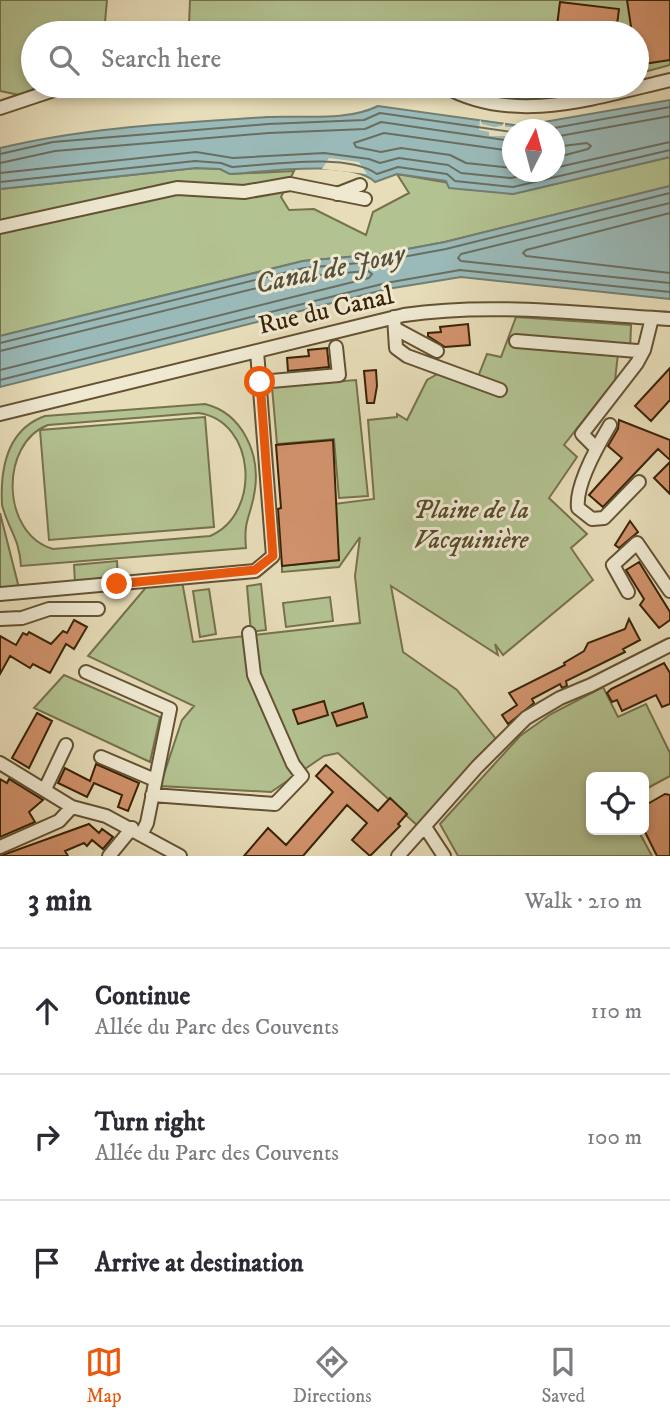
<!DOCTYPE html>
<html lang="en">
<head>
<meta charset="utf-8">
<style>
  :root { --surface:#fff; --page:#f2f2f3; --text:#2b2b33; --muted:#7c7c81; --line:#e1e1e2; --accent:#ea580c }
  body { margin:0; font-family:"IM FELL DW Pica",serif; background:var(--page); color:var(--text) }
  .controls { position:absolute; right:21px; bottom:21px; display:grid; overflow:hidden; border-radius:10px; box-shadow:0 4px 10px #0003 }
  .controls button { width:63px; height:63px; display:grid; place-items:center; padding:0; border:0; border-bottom:2px solid var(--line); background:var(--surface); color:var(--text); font:35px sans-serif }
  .compass { position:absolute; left:502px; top:119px; width:63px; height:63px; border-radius:50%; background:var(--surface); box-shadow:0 4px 10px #0003; rotate:6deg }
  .stop { position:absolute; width:21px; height:21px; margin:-16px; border:5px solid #ea580c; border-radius:50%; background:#fff }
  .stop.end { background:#ea580c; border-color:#fff; box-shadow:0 2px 7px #0008 }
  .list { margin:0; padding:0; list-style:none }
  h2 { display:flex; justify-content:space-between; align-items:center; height:91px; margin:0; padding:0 28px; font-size:30px }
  h2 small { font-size:23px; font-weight:400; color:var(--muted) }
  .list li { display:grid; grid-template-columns:46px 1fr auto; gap:21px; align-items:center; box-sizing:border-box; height:126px; padding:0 28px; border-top:2px solid var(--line) }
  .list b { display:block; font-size:26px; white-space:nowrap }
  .list p { margin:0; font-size:23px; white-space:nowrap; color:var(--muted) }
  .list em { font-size:23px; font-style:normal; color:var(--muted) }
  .icon { flex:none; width:38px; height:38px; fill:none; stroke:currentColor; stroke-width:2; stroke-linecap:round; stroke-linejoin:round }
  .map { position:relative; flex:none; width:670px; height:856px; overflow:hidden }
  .search { position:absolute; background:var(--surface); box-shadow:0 4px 10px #0003; left:21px; right:21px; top:21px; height:77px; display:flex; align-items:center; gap:18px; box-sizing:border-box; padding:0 24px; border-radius:38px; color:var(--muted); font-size:26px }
  .sheet { height:469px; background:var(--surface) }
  nav { display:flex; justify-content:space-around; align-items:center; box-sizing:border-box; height:98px; border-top:2px solid var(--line); background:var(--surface); font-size:19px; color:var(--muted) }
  nav a { display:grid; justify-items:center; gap:4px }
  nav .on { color:var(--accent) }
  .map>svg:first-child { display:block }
  .green { fill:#b3c291; stroke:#76724c; stroke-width:2; fill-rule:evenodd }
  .water { fill:#9abab9; stroke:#737e71; stroke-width:2; fill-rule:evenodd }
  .pier { fill:#e7ddb9 }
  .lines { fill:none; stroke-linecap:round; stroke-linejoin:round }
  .shore { stroke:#6a6e60; stroke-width:2 }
  .building { fill:#d2936d; stroke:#392306; stroke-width:2 }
  .minor-casing { stroke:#645233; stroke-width:16 }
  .minor { stroke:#efe9d2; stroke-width:12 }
  .route { stroke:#ea580c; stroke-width:9 }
  .labels { text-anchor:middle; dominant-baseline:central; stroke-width:6; stroke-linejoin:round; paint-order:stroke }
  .street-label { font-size:26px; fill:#392306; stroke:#efe9d2 }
  .park-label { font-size:26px; font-style:italic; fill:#584b29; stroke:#efe9d2 }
  .water-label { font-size:28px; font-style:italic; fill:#56503c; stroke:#efe9d2 }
</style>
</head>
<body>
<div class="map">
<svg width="670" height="856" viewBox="0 0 670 856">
  <rect width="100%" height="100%" fill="#e7ddb9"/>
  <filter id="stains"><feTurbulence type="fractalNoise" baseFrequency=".00286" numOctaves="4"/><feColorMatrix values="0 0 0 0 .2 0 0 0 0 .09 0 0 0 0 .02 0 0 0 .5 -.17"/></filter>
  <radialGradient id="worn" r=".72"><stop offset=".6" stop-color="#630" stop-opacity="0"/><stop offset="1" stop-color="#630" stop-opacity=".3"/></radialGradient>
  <path class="green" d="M0 0H107L104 33H33V86H42L19 95 0 91Z
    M190 0H670V65L637 74V33H199L189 25Z
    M670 157V186L445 242 381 254 303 261 0 336V189L196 168 220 169 230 174 294 171 281 197 289 210 314 209 366 235 373 212 409 193 397 174 513 194Z
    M516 317 631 325 630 354H618L615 380 564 445 577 457 549 498 587 534 571 548 593 580 503 655 495 644 498 655 391 586 403 652 457 690 496 739 419 827 338 753 324 756 271 792 160 786 182 720 194 706 88 656 148 585 182 581 193 642 360 623 355 576 360 537 339 567 282 572V566L339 560 334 504 374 499 368 420 397 417V414L407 420 427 380 441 372 474 387 487 354 501 357Z
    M356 380 368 496 339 498 334 439 277 444 272 387Z
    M205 404C242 413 260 453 255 489 252 515 243 518 246 548L21 566C19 537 9 531 2 505 0 467 8 429 45 416ZM198 413C256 420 262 514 210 536L53 549C0 533 0 443 48 425Z
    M205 417 214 527 49 540 40 430Z
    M0 513 19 588 0 591Z
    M117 561 118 579 75 583 74 565Z
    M261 584 266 630 251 632 247 586Z
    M209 589 216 634 200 637 193 591Z
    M330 597 333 621 286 627 283 603Z
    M64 675 160 717 150 762 34 708Z
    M603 687 618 717 646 704 670 753V776L644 790V777H591V830H638L652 856H458L440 824 520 736 551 714Z"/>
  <path class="water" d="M670 100V157L513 194 449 188 446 181 397 174 375 182C350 159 264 172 230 174L220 169 196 168 0 189V148C87 127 178 123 267 117 302 115 346 122 378 106L521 126ZM512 130H554V172H512Z
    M670 186V299L461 277 387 289 0 387V336L303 261 381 254 445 242Z"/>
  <path class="pier" d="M480 119 482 124 494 127 502 126 505 121V127H514L512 136H489V132L479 130Z
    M329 158 359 162 367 174 322 169Z"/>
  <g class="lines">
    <path class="shore" d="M543 130 670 107
      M554 137 670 116
      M554 147 587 143 591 146 588 149 554 158
      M512 151 384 133 354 143 356 147 381 152 401 148 450 155 466 163 512 168
      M0 154 53 142 268 124 364 120 380 113 512 132
      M0 163 55 151 269 133 365 129 381 122 512 141
      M554 168 670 142
      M0 173 196 152 233 158 324 153 369 159 380 163 399 158 448 165 461 173 511 178 541 172
      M0 182 195 161 221 163 232 167C269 165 347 152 377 174L398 167 447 174 455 181 513 187 670 150
      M670 203 461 254 458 258 461 261 670 283
      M670 213 526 250 523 253 526 256 670 273
      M0 343 304 268 381 261 446 249 670 193
      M0 351 306 276 368 271 372 274 369 278 0 370
      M0 380 386 283 460 270 670 292"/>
  </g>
  <path class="building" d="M627 0H670V60L637 65V33H632Z
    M560 2 619 9 616 33H556Z
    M468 324 470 345 445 347 428 336V333L441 332 440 327Z
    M327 348 329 367 288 371 287 358 309 356 308 350Z
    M670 368V400L651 421 635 406Z
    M376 370 377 386 374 403H367L364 371Z
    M619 420 670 440V460L658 449 603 507 589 495 622 458 608 446 618 429Z
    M333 440 339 560 282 566 278 509 281 508 276 445Z
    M670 462V494L654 478Z
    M630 521 638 532 619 548 615 545Z
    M639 562 670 612V620L659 628 640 605 644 599 626 570Z
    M629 619 640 640 623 649 625 652 566 681 567 686 562 688 560 684 532 699 534 703 508 724 502 715 517 705 509 693 565 665 564 663 584 651 588 643 625 629Z
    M74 620 87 627 74 649 66 644 50 673 33 664 30 668 10 656 0 674V636L16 645 23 633 27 635 29 632 51 644 63 631 67 633Z
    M664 663 670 673V704L662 707 656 695 622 711 617 700 612 702 607 693 611 689Z
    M324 701 328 715 298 724 293 710Z
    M363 703 367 717 337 726 332 713Z
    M37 713 52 721 29 768 12 758Z
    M96 764 139 783 128 811 118 807 122 795 94 783 87 797 58 783 65 768 90 781Z
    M326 765 378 811 390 798 407 814 398 824 400 826 370 856 352 840 367 823 347 805 303 856H244L268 828 286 845 333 792 316 776Z
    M0 779 7 783 9 779 43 800 29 812 35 822 0 837Z
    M665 794 670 795V856H657L644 830V806Z
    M89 824 99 833 102 829 113 837 103 849 92 840 87 846 84 843 65 851 68 856H0Z"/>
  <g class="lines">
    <defs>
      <path id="minor" d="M444 86C514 126 597 97 670 80
        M0 108 66 86
        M337 194 360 185
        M0 227 177 188 244 192 290 184 365 199
        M394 317 396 348 407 356 500 390
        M396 329 437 351
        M516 341 637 351 644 350 652 318
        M260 382 339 375 336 347
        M0 414 404 315C492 302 581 314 670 319
        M610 425C598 445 575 485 578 508L592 519 604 518 639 482
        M596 448 582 434 637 363 644 350
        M628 592 613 565 637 543 670 591
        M0 594 255 571 273 556 257 351
        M0 619 22 618 49 609H98
        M86 672 170 709 147 823 142 833
        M101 757 155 780
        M0 763 72 807 106 816 180 856
        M45 789 66 745
        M152 795 275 804 302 776 293 764 254 675 249 633
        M425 827 444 856
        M0 847 59 821 72 807
        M109 856 132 828
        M398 856 477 767 526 718 560 698 591 685 670 645"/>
    </defs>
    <use href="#minor" class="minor-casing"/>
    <use href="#minor" class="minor"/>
  </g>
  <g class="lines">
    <path class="route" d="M117 584 255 570 273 556 260 382"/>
  </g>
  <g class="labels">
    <g class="street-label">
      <text transform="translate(326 311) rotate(-13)">Rue du Canal</text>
    </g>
    <g class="park-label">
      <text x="471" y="510">Plaine de la<tspan x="471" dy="30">Vacquinière</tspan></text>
    </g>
    <g class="water-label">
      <text transform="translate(330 269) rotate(-12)">Canal de Jouy</text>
    </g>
  </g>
  <rect width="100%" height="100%" filter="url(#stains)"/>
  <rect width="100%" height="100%" fill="url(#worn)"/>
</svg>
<div class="controls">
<button><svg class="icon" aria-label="locate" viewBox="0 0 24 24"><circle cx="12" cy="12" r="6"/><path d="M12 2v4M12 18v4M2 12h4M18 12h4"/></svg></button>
</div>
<svg class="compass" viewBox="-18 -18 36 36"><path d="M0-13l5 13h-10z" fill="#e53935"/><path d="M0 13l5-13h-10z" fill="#7c7c81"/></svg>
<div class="stop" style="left:260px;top:382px"></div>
<div class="stop end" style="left:117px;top:584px"></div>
<div class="search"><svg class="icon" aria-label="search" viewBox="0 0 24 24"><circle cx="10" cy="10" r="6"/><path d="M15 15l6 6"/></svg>Search here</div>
</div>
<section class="sheet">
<h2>3 min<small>Walk · 210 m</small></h2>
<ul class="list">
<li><svg class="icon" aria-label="ahead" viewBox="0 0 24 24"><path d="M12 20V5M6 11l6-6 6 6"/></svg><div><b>Continue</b><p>Allée du Parc des Couvents</p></div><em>110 m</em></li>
<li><svg class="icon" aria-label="right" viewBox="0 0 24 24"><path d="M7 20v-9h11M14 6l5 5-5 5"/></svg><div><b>Turn right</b><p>Allée du Parc des Couvents</p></div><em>100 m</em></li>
<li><svg class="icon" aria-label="arrive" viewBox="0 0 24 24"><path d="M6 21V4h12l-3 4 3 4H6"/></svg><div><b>Arrive at destination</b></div></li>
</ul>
</section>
<nav>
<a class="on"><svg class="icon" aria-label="map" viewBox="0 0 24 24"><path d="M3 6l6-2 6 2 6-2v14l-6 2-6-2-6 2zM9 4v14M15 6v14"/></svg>Map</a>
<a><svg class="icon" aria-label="directions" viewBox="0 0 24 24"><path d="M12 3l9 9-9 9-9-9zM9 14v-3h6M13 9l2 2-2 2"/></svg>Directions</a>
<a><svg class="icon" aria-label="saved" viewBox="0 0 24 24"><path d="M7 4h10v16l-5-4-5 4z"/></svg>Saved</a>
</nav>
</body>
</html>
